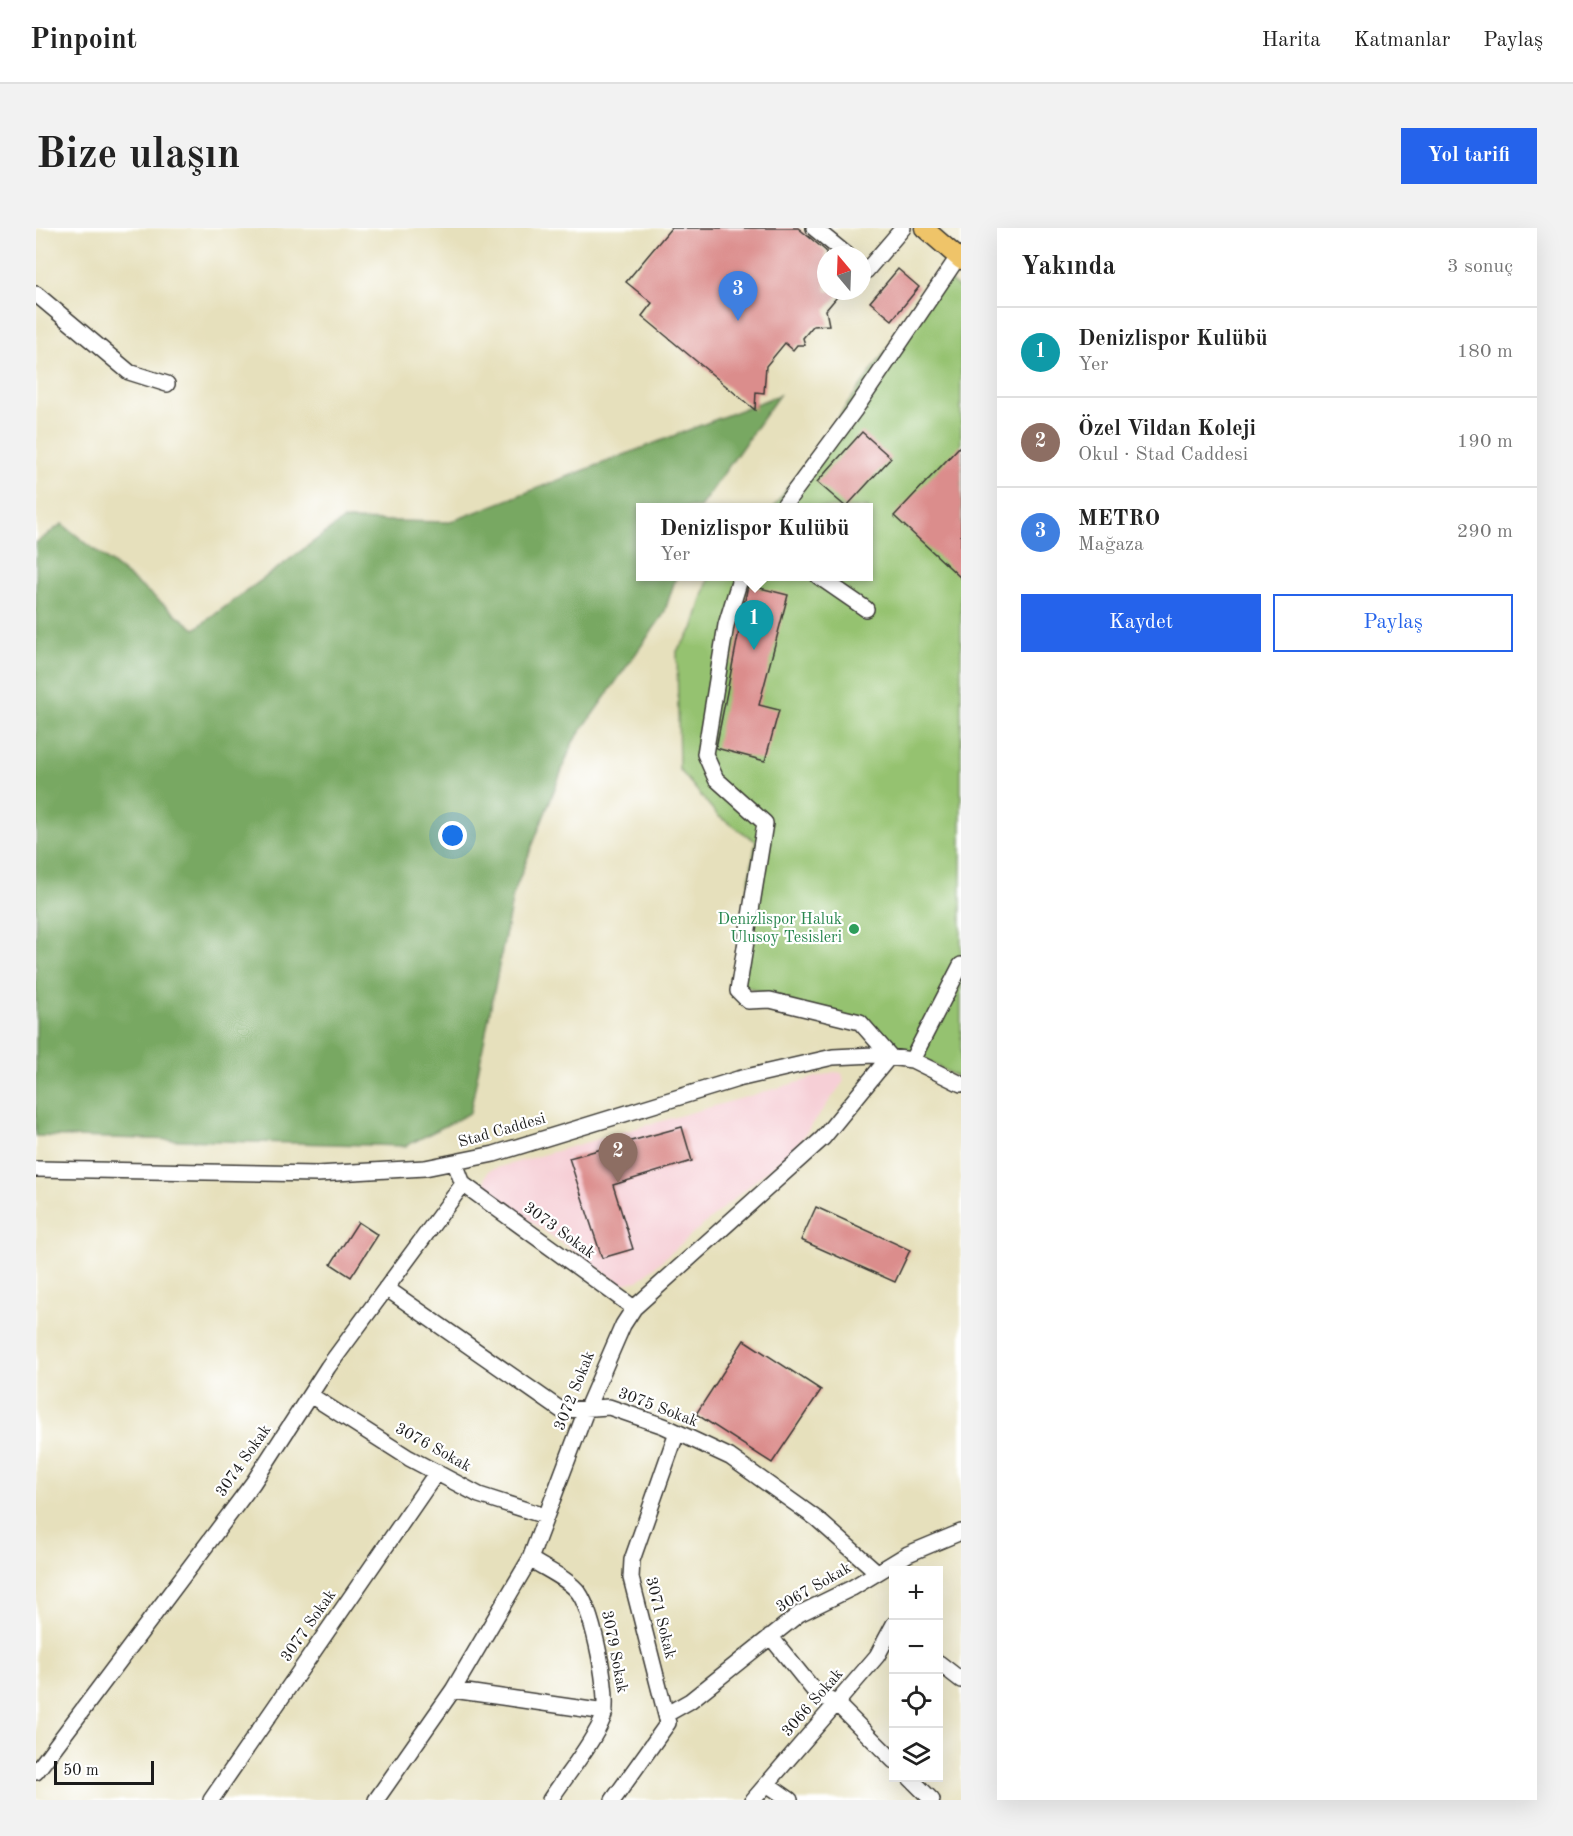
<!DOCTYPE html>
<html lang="tr">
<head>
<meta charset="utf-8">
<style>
  :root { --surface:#fff; --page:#f2f2f2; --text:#222; --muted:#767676; --line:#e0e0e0; --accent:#2563eb }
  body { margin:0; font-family:"Old Standard TT",serif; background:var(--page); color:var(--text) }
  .controls { position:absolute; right:18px; bottom:18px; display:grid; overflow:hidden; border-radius:0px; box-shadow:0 6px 24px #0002 }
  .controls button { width:54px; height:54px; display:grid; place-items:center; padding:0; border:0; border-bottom:2px solid var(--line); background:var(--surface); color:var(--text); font:30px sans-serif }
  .compass { position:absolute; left:781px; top:18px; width:54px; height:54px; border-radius:50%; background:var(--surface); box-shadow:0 6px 24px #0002; rotate:341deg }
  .scale { position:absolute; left:18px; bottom:15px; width:100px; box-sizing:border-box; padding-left:6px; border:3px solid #1c1c1c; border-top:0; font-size:16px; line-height:21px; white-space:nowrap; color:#1c1c1c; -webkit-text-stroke:4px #fff; paint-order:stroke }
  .you { position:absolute; left:417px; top:608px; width:21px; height:21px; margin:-15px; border:4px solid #fff; border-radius:50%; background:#1a73e8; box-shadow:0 0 0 9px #1a73e833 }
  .badge { display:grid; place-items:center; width:39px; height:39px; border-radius:50%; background:var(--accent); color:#fff; font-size:20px; font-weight:700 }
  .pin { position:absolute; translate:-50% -50px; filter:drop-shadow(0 2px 3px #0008) }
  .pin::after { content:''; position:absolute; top:32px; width:21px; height:18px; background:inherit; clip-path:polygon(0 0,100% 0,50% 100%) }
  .popup { position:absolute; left:600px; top:275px; width:237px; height:78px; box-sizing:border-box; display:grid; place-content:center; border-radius:0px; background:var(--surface); filter:drop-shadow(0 2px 4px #0005); font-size:20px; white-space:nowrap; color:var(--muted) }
  .popup b { font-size:22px; color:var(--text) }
  .popup::after { content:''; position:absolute; left:50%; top:100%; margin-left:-12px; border:12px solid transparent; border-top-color:var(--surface) }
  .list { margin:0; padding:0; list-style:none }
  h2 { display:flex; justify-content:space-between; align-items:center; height:78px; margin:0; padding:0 24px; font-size:26px }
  h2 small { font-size:20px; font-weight:400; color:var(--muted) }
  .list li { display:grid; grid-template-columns:39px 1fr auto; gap:18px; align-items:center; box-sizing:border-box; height:90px; padding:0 24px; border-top:2px solid var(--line) }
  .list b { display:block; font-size:22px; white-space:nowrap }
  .list p { margin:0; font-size:20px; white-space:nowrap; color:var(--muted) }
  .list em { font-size:20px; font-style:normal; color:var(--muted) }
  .actions { display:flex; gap:12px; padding:18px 24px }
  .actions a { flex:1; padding:14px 0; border:2px solid var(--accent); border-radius:0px; text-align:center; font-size:21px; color:var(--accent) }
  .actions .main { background:var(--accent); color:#fff }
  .icon { flex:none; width:33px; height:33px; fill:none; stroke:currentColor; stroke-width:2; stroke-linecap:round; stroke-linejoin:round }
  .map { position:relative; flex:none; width:925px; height:1572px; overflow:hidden; border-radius:0px }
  header { display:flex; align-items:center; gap:36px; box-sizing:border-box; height:84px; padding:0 30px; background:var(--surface); border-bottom:2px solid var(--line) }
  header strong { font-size:28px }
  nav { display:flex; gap:33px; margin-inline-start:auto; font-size:21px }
  .intro { display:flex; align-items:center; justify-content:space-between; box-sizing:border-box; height:144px; padding:0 36px }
  h1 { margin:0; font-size:42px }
  .button { padding:15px 27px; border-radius:0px; background:var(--accent); color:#fff; font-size:21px; font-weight:700 }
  main { display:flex; gap:36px; padding:0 36px }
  aside { flex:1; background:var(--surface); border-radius:0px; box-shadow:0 6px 24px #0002 }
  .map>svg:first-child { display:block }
  .built { fill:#f6cfd6 }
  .green { fill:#95c270; stroke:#586f46; stroke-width:1.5 }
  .forest { fill:#78a862; stroke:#4a623f; stroke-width:1.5 }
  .building { fill:#db8d8c }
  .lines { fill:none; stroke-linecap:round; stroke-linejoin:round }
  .minor-casing { stroke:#3a3934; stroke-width:18 }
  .major-casing { stroke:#3a3934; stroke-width:21 }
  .minor { stroke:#fff; stroke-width:15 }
  .major { stroke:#efc469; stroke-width:18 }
  .leisure-dot { fill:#2e9e5b; stroke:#fff; stroke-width:2 }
  .labels { text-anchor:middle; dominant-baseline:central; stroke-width:4.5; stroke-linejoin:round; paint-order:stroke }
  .leisure-label { font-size:16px; fill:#27864d; stroke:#fff; text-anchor:end }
  .street-label { font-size:16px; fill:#1c1c1c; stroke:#fff }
</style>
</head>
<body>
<header>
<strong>Pinpoint</strong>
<nav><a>Harita</a><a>Katmanlar</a><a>Paylaş</a></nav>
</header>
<div class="intro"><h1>Bize ulaşın</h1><a class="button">Yol tarifi</a></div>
<main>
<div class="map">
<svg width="925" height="1572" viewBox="0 0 925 1572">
  <rect width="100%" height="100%" fill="#fff"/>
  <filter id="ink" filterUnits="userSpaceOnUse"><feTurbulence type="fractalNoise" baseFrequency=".0167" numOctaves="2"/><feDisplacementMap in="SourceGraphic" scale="12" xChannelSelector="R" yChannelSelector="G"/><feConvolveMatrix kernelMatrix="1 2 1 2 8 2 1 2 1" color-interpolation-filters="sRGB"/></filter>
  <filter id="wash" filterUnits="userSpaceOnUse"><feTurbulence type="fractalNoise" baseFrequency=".008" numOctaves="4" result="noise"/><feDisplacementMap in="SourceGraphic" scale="24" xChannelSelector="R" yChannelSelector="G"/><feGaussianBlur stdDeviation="1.35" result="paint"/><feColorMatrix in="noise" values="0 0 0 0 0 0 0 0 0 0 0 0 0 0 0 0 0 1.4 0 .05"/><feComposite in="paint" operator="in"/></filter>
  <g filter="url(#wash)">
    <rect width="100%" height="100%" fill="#e6e0bc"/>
    <path class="built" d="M798 844 806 845 808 853 762 916 602 1053 585 1056 449 962V949L453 942Z"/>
    <path class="green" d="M913 52 925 62V851C852 811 776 779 696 754L720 613 682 588 643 541 641 423 657 401 673 349 832 348V280L738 279 859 110Z"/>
    <path class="forest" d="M743 167 664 279 604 280V348L640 349 628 386 537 514 477 667 434 885 370 918 0 908V315L26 296 159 401 307 292 414 294Z"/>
    <g id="blocks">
      <path class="building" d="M635 0H762L790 23V63H806L790 82 793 97 777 98 767 110 769 117H761L757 122 749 115 730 138 728 165 720 164 719 182 606 88 616 75 590 54Z
        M862 41 883 59 856 92 834 74Z
        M826 204 855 230 810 279 781 254Z
        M925 217V350L858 288Z
        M712 357 752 367 723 477 743 482 729 533 680 520Z
        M646 899 656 933 577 957 597 1021 566 1030 533 930Z
        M780 979 874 1022 859 1054 765 1012Z
        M322 994 342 1007 315 1049 295 1036Z
        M708 1112 785 1162 736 1235 660 1186Z"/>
    </g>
  </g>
  <g filter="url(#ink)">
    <use href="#blocks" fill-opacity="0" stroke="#3a3934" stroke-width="1.5"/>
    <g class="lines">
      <defs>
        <path id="minor" d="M778 0 811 27
          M826 39 830 43 867 0
          M0 66 93 144 131 156
          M746 280 818 183 922 29
          M782 348 830 381
          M876 832 925 737
          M0 941 281 946 389 940 458 926 702 851 797 829 838 827 876 832 925 856
          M427 956 598 1080
          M350 1060 525 1182 573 1179 628 1198 694 1229 781 1291 841 1344
          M274 1167 373 1230 443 1267 509 1288
          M494 1331C509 1341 533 1351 543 1365 557 1384 575 1470 567 1490 557 1515 529 1549 514 1572
          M734 1408 780 1465 801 1476 858 1533
          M903 1435 925 1452
          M417 1462 569 1484
          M631 1486 654 1473 763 1386 816 1360 872 1326 925 1304
          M0 1544 217 1255 292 1139 427 956 419 935
          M874 1550 896 1572
          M731 1556 754 1572
          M175 1572 401 1244
          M340 1572 417 1462 494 1331 551 1180 587 1097 598 1080 787 910 854 828 824 794 734 772 712 773 702 763 729 595 680 551 669 526 690 397 705 348
          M577 1572 632 1495 595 1350 596 1332 641 1204
          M717 1572 841 1428 858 1396"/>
        <path id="major" d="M888 0 925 32"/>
      </defs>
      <use href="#minor" class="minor-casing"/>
      <use href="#major" class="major-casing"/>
      <use href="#minor" class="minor"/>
      <use href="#major" class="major"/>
    </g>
  </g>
  <circle class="leisure-dot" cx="818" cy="701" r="6"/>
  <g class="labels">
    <g class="leisure-label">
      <text x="806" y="692">Denizlispor Haluk<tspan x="806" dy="18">Ulusoy Tesisleri</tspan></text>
    </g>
    <g class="street-label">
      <text transform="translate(466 903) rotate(-16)">Stad Caddesi</text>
      <text transform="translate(523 1003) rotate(36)">3073 Sokak</text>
      <text transform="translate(539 1163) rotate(-68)">3072 Sokak</text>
      <text transform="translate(622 1180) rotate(21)">3075 Sokak</text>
      <text transform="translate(397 1220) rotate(29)">3076 Sokak</text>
      <text transform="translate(208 1233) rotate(-55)">3074 Sokak</text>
      <text transform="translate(778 1360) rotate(-30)">3067 Sokak</text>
      <text transform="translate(624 1390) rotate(76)">3071 Sokak</text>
      <text transform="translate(273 1398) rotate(-55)">3077 Sokak</text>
      <text transform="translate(578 1424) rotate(79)">3079 Sokak</text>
      <text transform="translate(777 1475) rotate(-49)">3066 Sokak</text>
    </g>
  </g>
</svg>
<div class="controls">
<button>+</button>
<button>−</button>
<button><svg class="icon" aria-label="locate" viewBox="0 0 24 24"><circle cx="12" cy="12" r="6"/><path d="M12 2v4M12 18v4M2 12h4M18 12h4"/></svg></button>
<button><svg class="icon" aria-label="layers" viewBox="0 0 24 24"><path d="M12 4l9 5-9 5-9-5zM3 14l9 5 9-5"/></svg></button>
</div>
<svg class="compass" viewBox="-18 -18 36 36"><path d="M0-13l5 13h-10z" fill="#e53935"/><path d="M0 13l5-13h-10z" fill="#767676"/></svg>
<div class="scale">50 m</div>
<div class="you"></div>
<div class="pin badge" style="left:718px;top:422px;background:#0f9aa8">1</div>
<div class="popup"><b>Denizlispor Kulübü</b>Yer</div>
<div class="pin badge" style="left:582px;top:955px;background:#8d6e63">2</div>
<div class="pin badge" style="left:702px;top:93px;background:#3f7fe0">3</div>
</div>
<aside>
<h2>Yakında<small>3 sonuç</small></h2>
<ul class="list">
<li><span class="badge" style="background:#0f9aa8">1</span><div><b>Denizlispor Kulübü</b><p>Yer</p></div><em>180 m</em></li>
<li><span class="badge" style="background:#8d6e63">2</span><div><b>Özel Vildan Koleji</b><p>Okul · Stad Caddesi</p></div><em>190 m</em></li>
<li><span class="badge" style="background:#3f7fe0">3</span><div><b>METRO</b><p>Mağaza</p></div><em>290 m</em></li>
</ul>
<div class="actions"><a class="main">Kaydet</a><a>Paylaş</a></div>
</aside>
</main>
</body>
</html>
